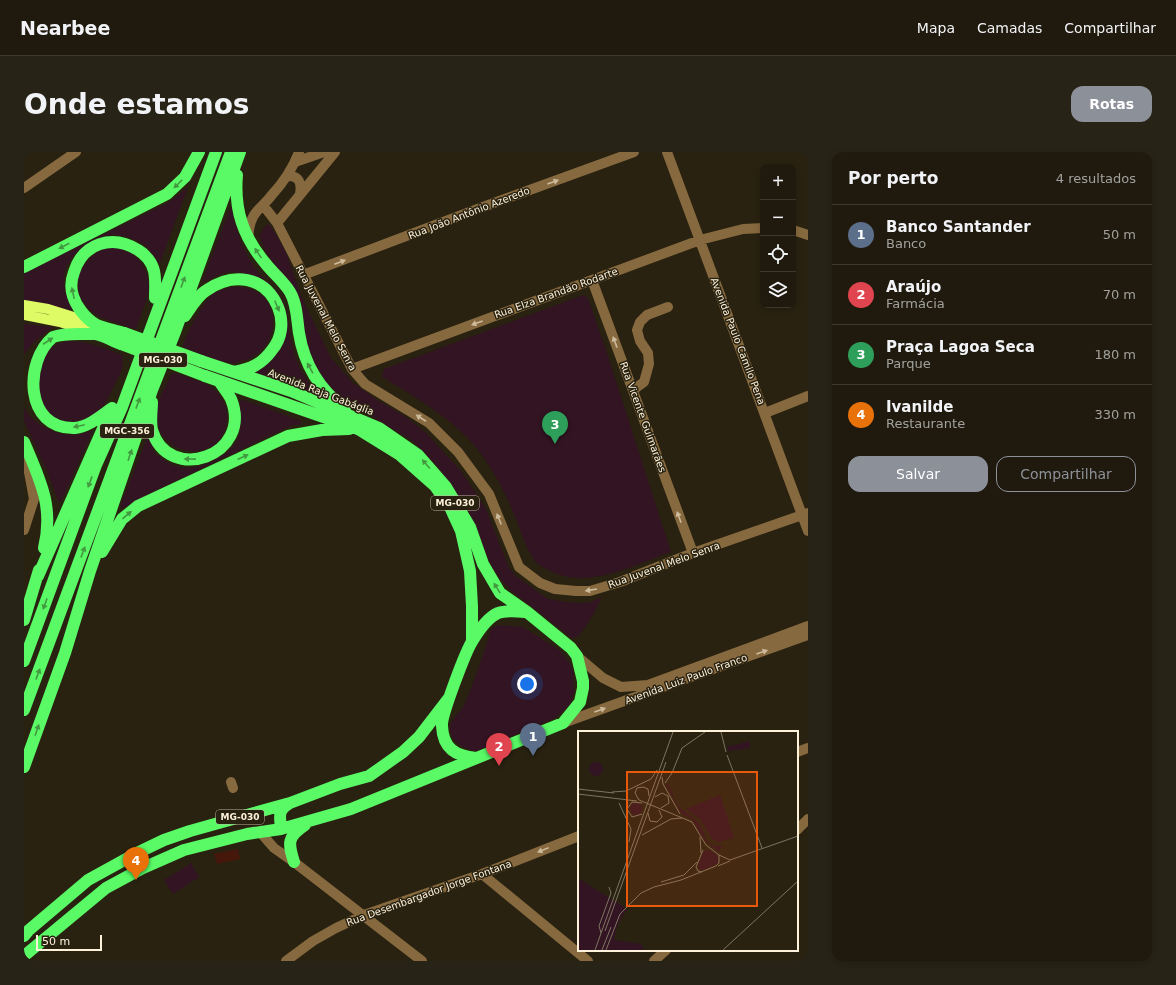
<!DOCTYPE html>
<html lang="pt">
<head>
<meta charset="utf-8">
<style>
  :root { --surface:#1f1a0d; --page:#272316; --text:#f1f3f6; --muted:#a1a19d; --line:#3c382e; --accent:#8c9099 }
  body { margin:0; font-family:"DejaVu Sans",sans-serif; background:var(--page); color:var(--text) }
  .controls { position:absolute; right:12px; top:12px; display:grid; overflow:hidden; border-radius:8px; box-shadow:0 2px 6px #0003 }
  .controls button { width:36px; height:36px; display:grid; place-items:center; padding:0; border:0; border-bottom:1px solid var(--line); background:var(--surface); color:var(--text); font:20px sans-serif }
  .scale { position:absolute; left:12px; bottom:10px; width:66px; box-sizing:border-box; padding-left:4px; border:2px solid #fef2da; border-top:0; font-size:11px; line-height:14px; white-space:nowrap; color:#fef2da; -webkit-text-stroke:3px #292211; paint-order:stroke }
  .you { position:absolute; left:503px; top:532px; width:14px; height:14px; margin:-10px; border:3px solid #fff; border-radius:50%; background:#1a73e8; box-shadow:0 0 0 6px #1a73e833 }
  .badge { display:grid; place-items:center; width:26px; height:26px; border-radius:50%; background:var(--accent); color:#fff; font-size:13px; font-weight:700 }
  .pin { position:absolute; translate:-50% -33px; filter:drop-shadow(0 1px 2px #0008) }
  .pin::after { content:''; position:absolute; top:21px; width:14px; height:12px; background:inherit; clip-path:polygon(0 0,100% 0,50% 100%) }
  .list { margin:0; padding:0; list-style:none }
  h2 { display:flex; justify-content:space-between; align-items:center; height:52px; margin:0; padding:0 16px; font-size:17px }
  h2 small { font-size:13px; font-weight:400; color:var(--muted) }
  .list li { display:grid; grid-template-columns:26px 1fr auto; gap:12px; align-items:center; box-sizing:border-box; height:60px; padding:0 16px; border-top:1px solid var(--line) }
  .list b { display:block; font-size:15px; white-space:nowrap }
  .list p { margin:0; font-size:13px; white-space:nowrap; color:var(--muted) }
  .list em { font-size:13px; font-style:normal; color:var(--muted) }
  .actions { display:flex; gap:8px; padding:12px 16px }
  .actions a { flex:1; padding:9px 0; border:1px solid var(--accent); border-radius:12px; text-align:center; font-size:14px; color:var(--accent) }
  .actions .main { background:var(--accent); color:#fff }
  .icon { flex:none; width:22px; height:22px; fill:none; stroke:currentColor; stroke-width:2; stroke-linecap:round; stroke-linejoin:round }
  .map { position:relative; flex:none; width:784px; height:809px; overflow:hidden; border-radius:12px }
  header { display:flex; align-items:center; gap:24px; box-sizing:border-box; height:56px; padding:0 20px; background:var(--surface); border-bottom:1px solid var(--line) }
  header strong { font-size:19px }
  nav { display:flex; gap:22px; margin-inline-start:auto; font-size:14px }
  .intro { display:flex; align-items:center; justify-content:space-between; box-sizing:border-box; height:96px; padding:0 24px }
  h1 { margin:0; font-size:28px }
  .button { padding:10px 18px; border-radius:12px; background:var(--accent); color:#fff; font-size:14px; font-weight:700 }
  main { display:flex; gap:24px; padding:0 24px }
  aside { flex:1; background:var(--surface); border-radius:12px; box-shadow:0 2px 6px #0003 }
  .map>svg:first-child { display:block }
  .green { fill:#331423 }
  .water { fill:#46180c }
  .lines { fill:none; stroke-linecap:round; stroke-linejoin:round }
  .minor { stroke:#86693e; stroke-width:10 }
  .major { stroke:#defa65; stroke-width:10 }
  .highway { stroke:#59fa66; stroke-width:12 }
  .highway-bridge { stroke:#59fa66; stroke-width:12 }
  .oneway { fill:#cebb9c }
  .oneway2 { fill:#439940 }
  .labels { text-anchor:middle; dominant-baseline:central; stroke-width:3; stroke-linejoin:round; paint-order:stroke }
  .shield { fill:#292211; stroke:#beb49e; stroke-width:1 }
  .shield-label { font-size:9px; font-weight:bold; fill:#fef2da }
  .street-label { font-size:10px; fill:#fef2da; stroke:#292211 }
  .inset-road { fill:none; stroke:#7e7561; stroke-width:1 }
  .view { fill:#e8590c; fill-opacity:0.15; stroke:#e8590c; stroke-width:2 }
  .inset-edge { fill:none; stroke:#fef2da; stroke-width:2 }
</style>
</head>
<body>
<header>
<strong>Nearbee</strong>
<nav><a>Mapa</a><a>Camadas</a><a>Compartilhar</a></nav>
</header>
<div class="intro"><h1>Onde estamos</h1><a class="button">Rotas</a></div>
<main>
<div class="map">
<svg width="784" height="809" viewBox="0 0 784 809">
  <rect width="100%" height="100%" fill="#292211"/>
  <path class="green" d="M164 35 136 111H134L133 108C129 103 124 96 119 92 112 87 101 84 93 83 72 82 43 102 40 123 39 136 43 147 49 159L0 148V121L144 51Z
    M207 54C212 79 220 104 237 123 245 133 256 139 260 152 266 166 265 182 269 197 273 213 281 227 291 240L290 242 231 223 230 220 247 209 256 198 262 184 263 169 235 126 217 121 205 120 194 123 181 130 179 129 180 125Z
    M242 73H246L261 98 278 146 307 206 329 231 353 248 382 265 402 281 437 319 461 355 485 416 493 425 524 447 542 450 556 451 567 450 577 445C577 450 559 481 554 484 553 485 550 485 548 486L489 440 480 431 469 418 444 358 415 316 389 289 323 250 303 232 290 211 257 121 241 99 235 83Z
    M79 96C86 96 93 95 100 98 115 103 125 120 125 135 124 148 117 162 113 175L110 177C97 172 82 169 70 161 42 141 53 111 79 96Z
    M208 135C215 135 222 135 229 138 261 152 253 199 221 208 217 209 213 211 209 211 192 210 174 201 159 195 160 183 180 149 190 141 195 138 202 137 208 135Z
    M559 143 564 146 582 198 647 400C618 410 583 428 551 426 545 426 537 423 531 421 524 418 515 414 510 408 502 396 497 380 492 367 483 344 472 323 458 303 432 268 394 247 358 225L360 217Z
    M0 172 29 175 10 190 0 203Z
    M44 189C63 189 81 196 98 203 101 216 96 221 91 232 88 239 84 247 79 254 68 268 44 275 29 265 25 262 21 258 17 255L10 216C21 201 25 193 44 189Z
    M151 221C159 224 184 231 190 237 199 245 204 257 203 269 198 318 123 303 133 255 136 244 143 232 147 222Z
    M217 247 277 269V272L266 274 129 340 99 356 96 355 123 286 127 288 130 301C137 306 144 312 154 315 173 320 209 304 215 283 219 271 213 258 217 247Z
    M0 255C8 272 31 283 49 283 55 283 62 281 68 278L67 283 37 350 34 349 23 319 0 269Z
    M474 473 499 475 535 498 546 512 549 519 550 540 547 550 541 558 529 567 453 599C441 598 427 590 426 577 426 568 436 560 440 553 451 528 459 503 467 477Z
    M167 711 175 725 149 742 140 728Z"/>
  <path class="water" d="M214 697 216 707 193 712 190 702Z"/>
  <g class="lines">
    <path class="minor" d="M643 0 784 379
      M271 10 300 0
      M263 24C275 23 278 31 276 42
      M0 36 52 0
      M239 53 253 71 328 217 341 232 405 271 434 300 465 342 495 415 516 431 531 437 552 439H566L596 430 669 401 784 361
      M253 71 311 0
      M769 78 784 83
      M224 86C225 78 225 72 229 65 233 57 242 51 247 44 259 31 269 16 275 0
      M279 123 459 55 610 0
      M568 128 669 401
      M328 217 676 88 719 77 739 76
      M609 238 620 230 625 212 624 201 616 189 613 178 616 170 623 163 644 155
      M741 261 784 244
      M0 307 4 315 10 347 0 378
      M553 504 579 526 597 535 624 533 784 474
      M539 571 784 483
      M773 600 784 596
      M207 630 209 636
      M773 678 784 667
      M236 680 250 696 270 710 398 809
      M458 722 564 809
      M262 809 289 789 312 776 340 763 458 722 555 684
      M630 809 642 798"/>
    <path class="major" d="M0 153 24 157 69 171
      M0 163 36 170 66 180"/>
    <path class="highway" d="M213 23C210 58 219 85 242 112 249 121 260 130 266 140 273 152 273 168 275 181 280 212 296 238 321 257
      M0 115 143 42 161 25 175 0
      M161 164C167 155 174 143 183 138 209 120 241 124 254 155 260 170 258 186 248 198 238 212 227 217 210 220
      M100 181C91 178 79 176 71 172 61 166 52 154 49 144 46 135 47 128 50 120 59 91 88 82 114 98 121 102 128 110 130 119 132 128 131 137 131 146
      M181 224 334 277 376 303 411 334 426 355 437 379 446 419 448 454V489
      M128 250C128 258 126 269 128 278 144 333 230 304 207 247 204 241 199 235 195 229
      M88 256C77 264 64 275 51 276 0 278 0 209 29 185 37 182 48 182 56 182 61 182 67 182 71 182 80 184 89 189 97 192
      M0 290C16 328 30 354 20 396
      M78 400 98 367 114 354 264 284 298 278 325 277
      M14 424 85 263
      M0 468 15 418
      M0 509 72 313 98 255 192 0
      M0 558 207 0
      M452 606C432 604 419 597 418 574 417 564 442 498 449 488 455 478 463 466 474 461 482 458 492 459 501 460
      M0 615 41 501 66 419 128 238 151 180 216 0
      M257 677C256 663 253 659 266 651
      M270 710C264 691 263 685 281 673
      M0 784 5 778 64 728 113 701 140 688 166 679 266 651 316 632 345 624 379 600 395 585 425 546
      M0 804 82 736 119 716 160 698 223 682 257 677 327 657 539 571 556 550 559 536V529L553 504 547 496 503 460 476 441 459 412 446 375 422 335 394 303 355 276 267 239 177 209"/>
    <path class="highway-bridge" d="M100 181 177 209
      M97 192 181 224"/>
  </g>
  <defs><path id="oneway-solid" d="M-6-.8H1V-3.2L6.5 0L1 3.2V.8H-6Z"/></defs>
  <g class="oneway">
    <use href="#oneway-solid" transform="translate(529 30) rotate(-20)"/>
    <use href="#oneway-solid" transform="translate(316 110) rotate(-21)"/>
    <use href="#oneway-solid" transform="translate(453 171) rotate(160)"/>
    <use href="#oneway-solid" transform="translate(591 190) rotate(-110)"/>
    <use href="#oneway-solid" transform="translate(397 266) rotate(-147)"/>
    <use href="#oneway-solid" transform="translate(655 365) rotate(-110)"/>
    <use href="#oneway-solid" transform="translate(475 367) rotate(-112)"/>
    <use href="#oneway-solid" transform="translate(567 438) rotate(171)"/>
    <use href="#oneway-solid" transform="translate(738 500) rotate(-19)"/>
    <use href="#oneway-solid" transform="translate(576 558) rotate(-20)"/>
    <use href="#oneway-solid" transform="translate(519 698) rotate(158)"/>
  </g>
  <g class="oneway2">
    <use href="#oneway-solid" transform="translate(154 32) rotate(135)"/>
    <use href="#oneway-solid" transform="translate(40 94) rotate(153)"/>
    <use href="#oneway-solid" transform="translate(234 101) rotate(-124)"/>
    <use href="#oneway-solid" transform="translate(159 130) rotate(-70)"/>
    <use href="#oneway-solid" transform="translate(49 141) rotate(-102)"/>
    <use href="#oneway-solid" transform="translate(253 154) rotate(67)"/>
    <use href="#oneway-solid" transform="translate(24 189) rotate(-33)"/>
    <use href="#oneway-solid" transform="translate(286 216) rotate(-119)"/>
    <use href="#oneway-solid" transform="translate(114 251) rotate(-70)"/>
    <use href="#oneway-solid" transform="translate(55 274) rotate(168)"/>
    <use href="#oneway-solid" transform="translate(106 303) rotate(-71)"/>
    <use href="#oneway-solid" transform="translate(219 305) rotate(-25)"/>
    <use href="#oneway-solid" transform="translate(166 307) rotate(-179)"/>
    <use href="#oneway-solid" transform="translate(402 312) rotate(-131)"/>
    <use href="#oneway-solid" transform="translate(66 330) rotate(110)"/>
    <use href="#oneway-solid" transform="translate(103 363) rotate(-40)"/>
    <use href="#oneway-solid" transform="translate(59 400) rotate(-70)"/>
    <use href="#oneway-solid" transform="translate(473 436) rotate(-122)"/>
    <use href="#oneway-solid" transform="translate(21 452) rotate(110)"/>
    <use href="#oneway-solid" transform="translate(14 522) rotate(-70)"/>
    <use href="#oneway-solid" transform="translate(13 578) rotate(-71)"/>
  </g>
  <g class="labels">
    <g class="shield">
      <rect x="115" y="201" width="48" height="14" rx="3"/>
      <rect x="76" y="272" width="54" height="14" rx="3"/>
      <rect x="407" y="344" width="48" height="14" rx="3"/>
      <rect x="192" y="658" width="48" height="14" rx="3"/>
    </g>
    <g class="shield-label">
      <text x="139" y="208">MG-030</text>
      <text x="103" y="279">MGC-356</text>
      <text x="431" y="351">MG-030</text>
      <text x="216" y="665">MG-030</text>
    </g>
    <g class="street-label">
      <text transform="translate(445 61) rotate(-21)">Rua João Antônio Azeredo</text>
      <text transform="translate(532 141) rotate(-20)">Rua Elza Brandão Rodarte</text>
      <text transform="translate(302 166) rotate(62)">Rua Juvenal Melo Senra</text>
      <text transform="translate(714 189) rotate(69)">Avenida Paulo Camilo Pena</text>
      <text transform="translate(297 240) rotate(21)">Avenida Raja Gabáglia</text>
      <text transform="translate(619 265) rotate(70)">Rua Vicente Guimarães</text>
      <text transform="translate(640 413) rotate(-20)">Rua Juvenal Melo Senra</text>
      <text transform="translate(662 527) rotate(-20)">Avenida Luiz Paulo Franco</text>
      <text transform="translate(405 741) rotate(-20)">Rua Desembargador Jorge Fontana</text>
    </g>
  </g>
  <g transform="translate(554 579)">
    <rect width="220" height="220" fill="#292211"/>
    <path d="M172 10V17L150 20 149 16ZM11 38a7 7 0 1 1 14 0a7 7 0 1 1-14 0ZM90 53 100 75 122 93 129 110 136 115 145 114 141 121 127 110 114 89 103 82 88 54ZM142 64 156 107 140 111 134 108 122 88 108 78ZM52 78a6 6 0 1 1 12 0a6 6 0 1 1-12 0ZM132 119 140 125V132L123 140 120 135 126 120ZM0 147 49 178 39 195 36 209 63 213 66 219H0Z" fill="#331423"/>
    <path class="inset-road" d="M143 1 148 21M149 24 184 117M84 46 85 53 102 83M87 52 94 42 104 17 127 1M0 58 36 62M34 61 48 60 73 48 79 39M0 63 59 70M77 66 84 62 90 65 91 72 83 77M41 72 53 98 51 111M64 72 54 71 49 78 54 86 64 83M70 82 72 90 79 91 84 86 81 79M64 104 93 88 104 87M122 106 123 122M141 124 152 129 220 105M140 135 152 130M124 141 120 140 118 136 125 119M83 151 106 144 119 131M27 200 88 31M23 202 21 195 33 162 31 156M17 219 95 1M24 219 33 196M28 219 42 183 63 162 76 156 103 149 138 135 141 132V124L128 114 114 91 61 69 57 62 59 57 65 56 70 58 71 65M145 219 220 150"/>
    <path class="view" d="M49 41H179V175H49Z"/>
    <rect width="220" height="220" class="inset-edge"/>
  </g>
</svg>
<div class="controls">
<button>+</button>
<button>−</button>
<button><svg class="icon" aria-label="locate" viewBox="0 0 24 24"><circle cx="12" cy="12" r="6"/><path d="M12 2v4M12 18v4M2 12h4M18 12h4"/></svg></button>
<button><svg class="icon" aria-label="layers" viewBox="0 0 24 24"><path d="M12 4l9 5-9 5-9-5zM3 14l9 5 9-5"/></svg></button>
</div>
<div class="scale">50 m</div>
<div class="you"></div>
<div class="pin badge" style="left:509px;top:604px;background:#5c6f8a">1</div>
<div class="pin badge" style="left:475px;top:614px;background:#e0444e">2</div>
<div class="pin badge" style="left:531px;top:292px;background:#2e9e5b">3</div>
<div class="pin badge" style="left:112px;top:728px;background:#e8710a">4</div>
</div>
<aside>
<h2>Por perto<small>4 resultados</small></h2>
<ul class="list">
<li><span class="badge" style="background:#5c6f8a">1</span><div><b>Banco Santander</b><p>Banco</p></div><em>50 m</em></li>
<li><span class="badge" style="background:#e0444e">2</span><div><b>Araújo</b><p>Farmácia</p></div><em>70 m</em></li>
<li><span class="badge" style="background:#2e9e5b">3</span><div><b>Praça Lagoa Seca</b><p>Parque</p></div><em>180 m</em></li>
<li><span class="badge" style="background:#e8710a">4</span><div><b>Ivanilde</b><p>Restaurante</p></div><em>330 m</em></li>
</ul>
<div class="actions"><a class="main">Salvar</a><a>Compartilhar</a></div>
</aside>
</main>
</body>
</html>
